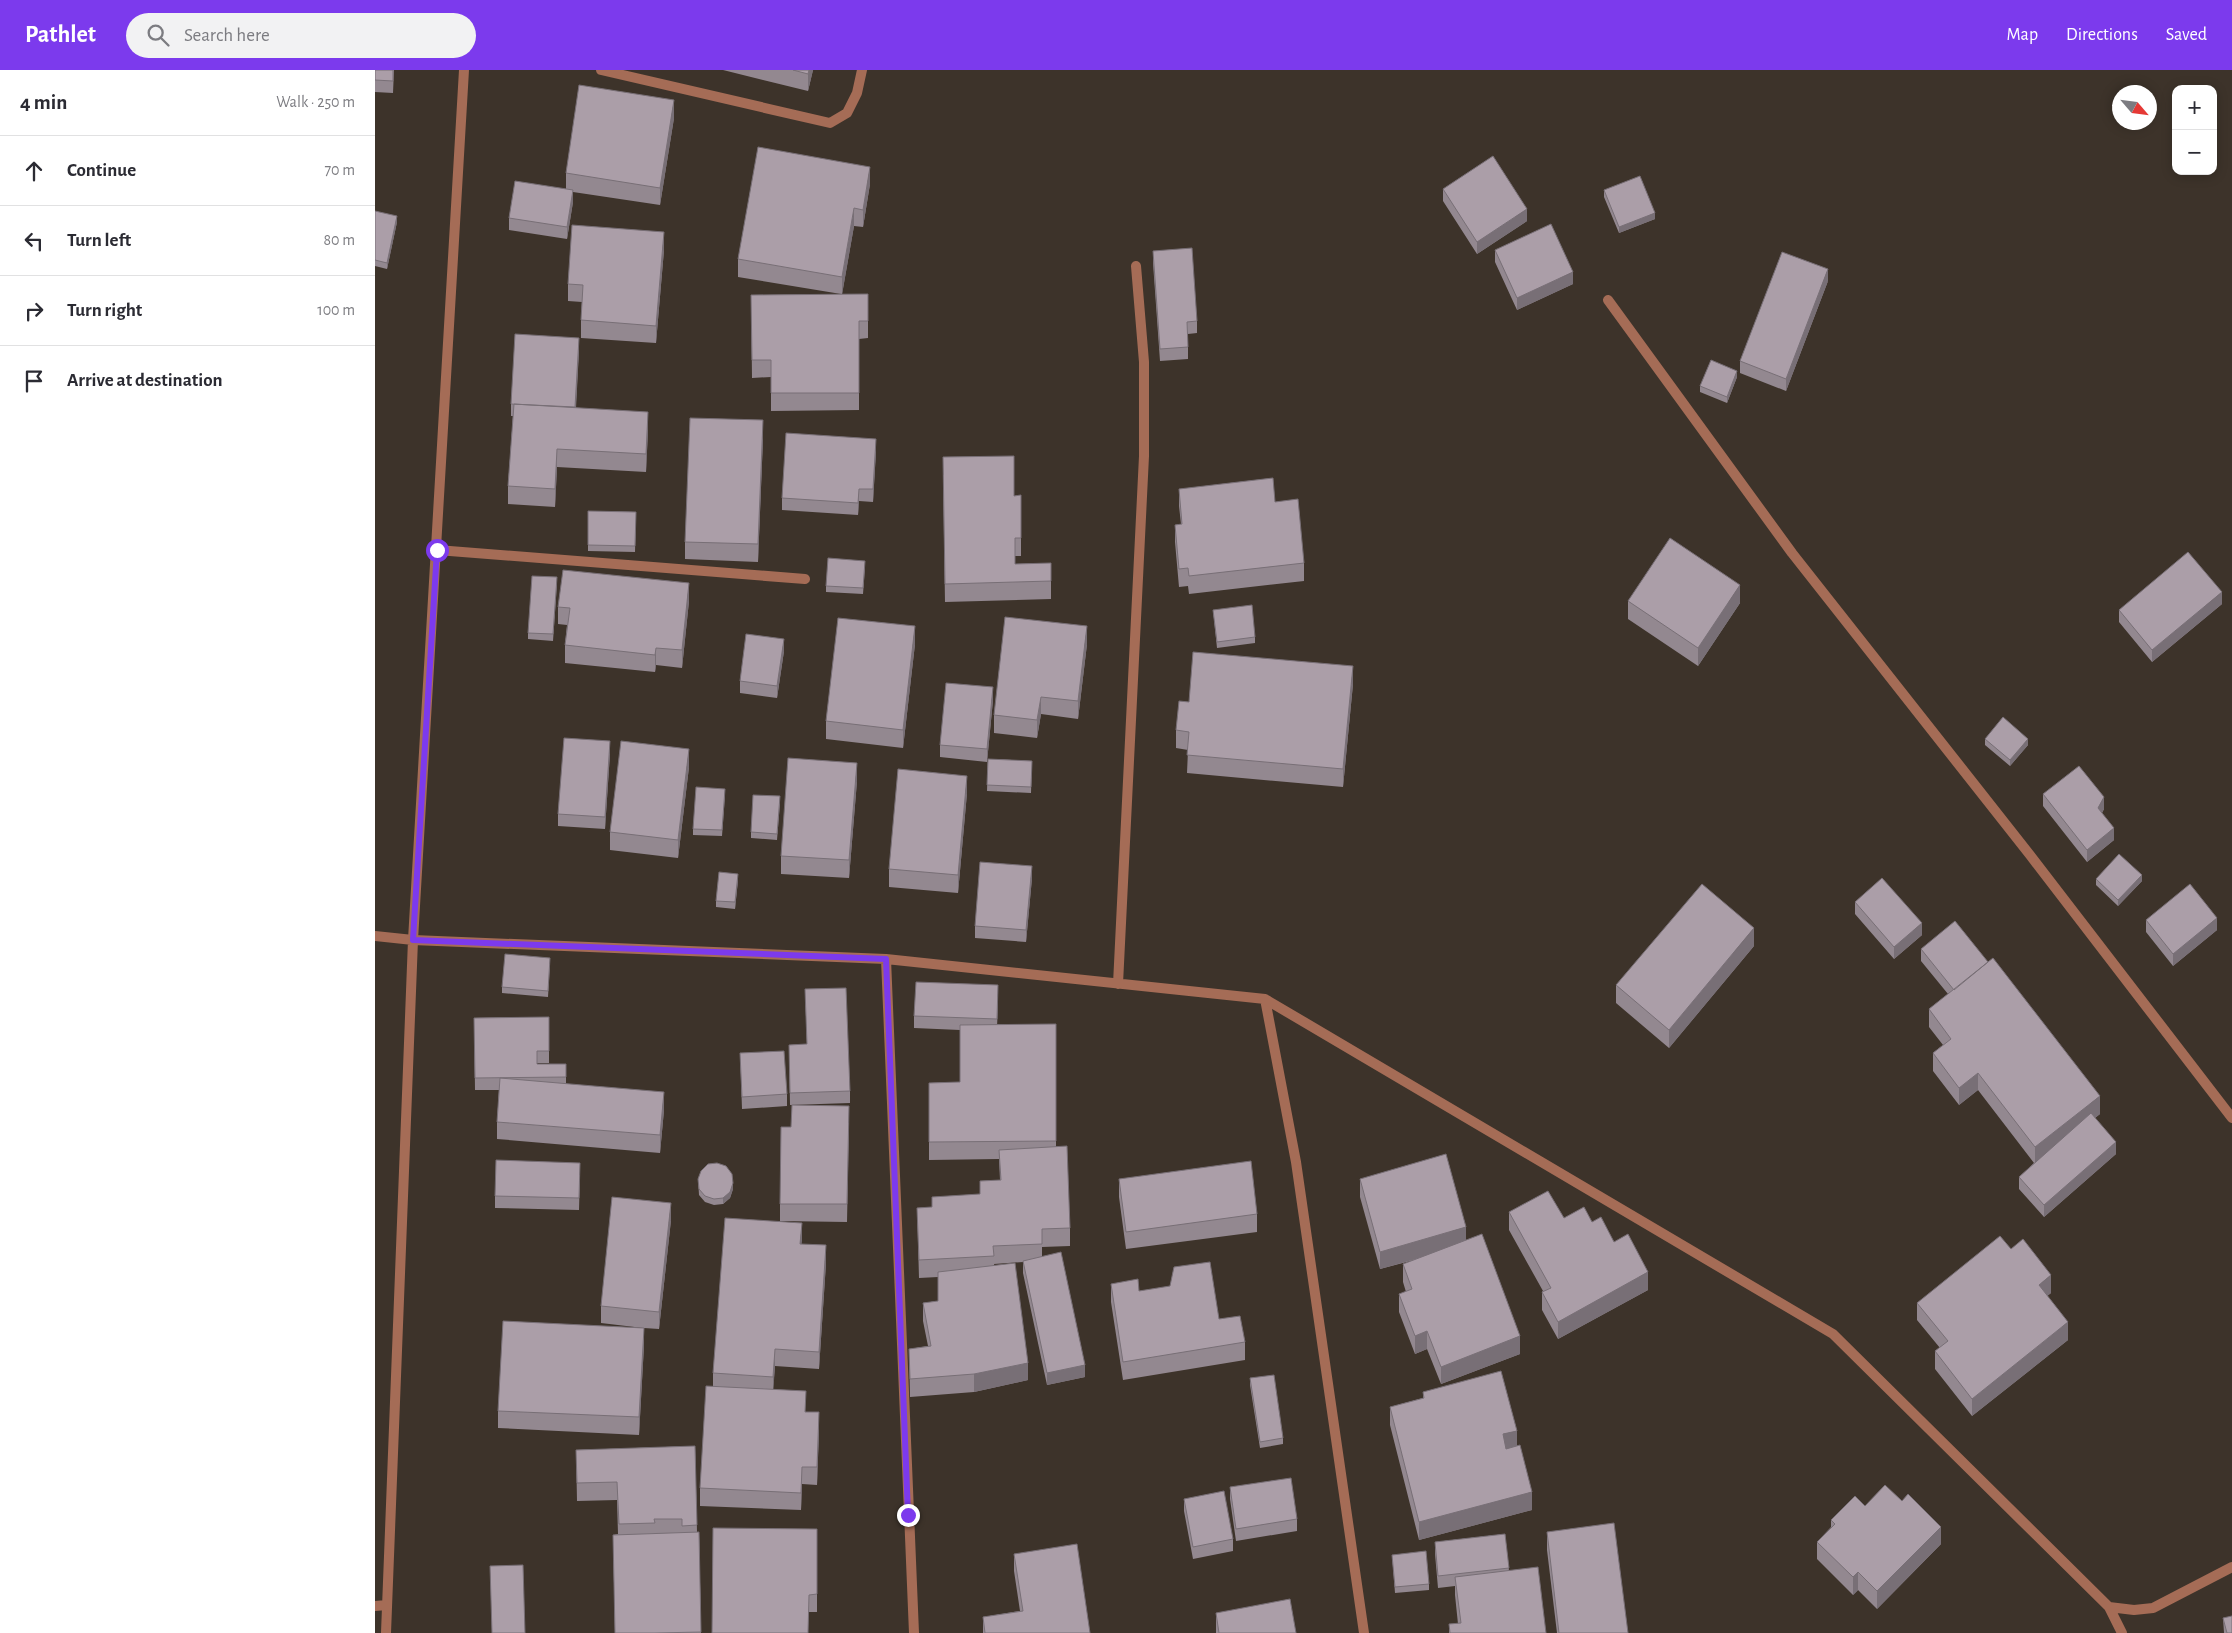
<!DOCTYPE html>
<html lang="en">
<head>
<meta charset="utf-8">
<style>
  :root { --surface:#fff; --page:#f2f2f3; --text:#2b2b33; --muted:#7c7c81; --line:#e1e1e2; --accent:#7c3aed }
  body { margin:0; font-family:"Alegreya Sans",sans-serif; background:var(--page); color:var(--text) }
  .controls { position:absolute; right:15px; top:15px; display:grid; overflow:hidden; border-radius:10px; box-shadow:0 2px 12px #0003 }
  .controls button { width:45px; height:45px; display:grid; place-items:center; padding:0; border:0; border-bottom:1px solid var(--line); background:var(--surface); color:var(--text); font:25px sans-serif }
  .compass { position:absolute; left:1737px; top:15px; width:45px; height:45px; border-radius:50%; background:var(--surface); box-shadow:0 2px 12px #0003; rotate:118deg }
  .stop { position:absolute; width:15px; height:15px; margin:-11px; border:4px solid #7c3aed; border-radius:50%; background:#fff }
  .stop.end { background:#7c3aed; border-color:#fff; box-shadow:0 1px 5px #0008 }
  .list { margin:0; padding:0; list-style:none }
  h2 { display:flex; justify-content:space-between; align-items:center; height:65px; margin:0; padding:0 20px; font-size:21px }
  h2 small { font-size:16px; font-weight:400; color:var(--muted) }
  .list li { display:grid; grid-template-columns:32px 1fr auto; gap:15px; align-items:center; box-sizing:border-box; height:70px; padding:0 20px; border-top:1px solid var(--line) }
  .list b { display:block; font-size:19px; white-space:nowrap }
  .list em { font-size:16px; font-style:normal; color:var(--muted) }
  .icon { flex:none; width:28px; height:28px; fill:none; stroke:currentColor; stroke-width:2; stroke-linecap:round; stroke-linejoin:round }
  .map { position:relative; flex:none; width:1857px; height:1563px; overflow:hidden }
  header { display:flex; align-items:center; gap:30px; box-sizing:border-box; height:70px; padding:0 25px; background:var(--accent); color:#fff }
  header strong { font-size:24px }
  nav { display:flex; gap:28px; margin-inline-start:auto; font-size:18px }
  .search { width:350px; height:45px; background:var(--page); display:flex; align-items:center; gap:12px; box-sizing:border-box; padding:0 18px; border-radius:28px; color:var(--muted); font-size:19px }
  main { display:flex }
  aside { flex:1; background:var(--surface) }
  .map>svg:first-child { display:block }
  .lines { fill:none; stroke-linecap:round; stroke-linejoin:round }
  .minor { stroke:#a56c56; stroke-width:10 }
  .wall { fill:#938890 }
  .shaded-wall { fill:#786f76 }
  .building { fill:#ab9ea8; stroke:#786f76 }
  .route { stroke:#7c3aed; stroke-width:6 }
</style>
</head>
<body>
<header>
<strong>Pathlet</strong>
<div class="search"><svg class="icon" aria-label="search" viewBox="0 0 24 24"><circle cx="10" cy="10" r="6"/><path d="M15 15l6 6"/></svg>Search here</div>
<nav><a>Map</a><a>Directions</a><a>Saved</a></nav>
</header>
<main>
<aside>
<h2>4 min<small>Walk · 250 m</small></h2>
<ul class="list">
<li><svg class="icon" aria-label="ahead" viewBox="0 0 24 24"><path d="M12 20V5M6 11l6-6 6 6"/></svg><div><b>Continue</b></div><em>70 m</em></li>
<li><svg class="icon" aria-label="left" viewBox="0 0 24 24"><path d="M17 20v-9H6M10 6l-5 5 5 5"/></svg><div><b>Turn left</b></div><em>80 m</em></li>
<li><svg class="icon" aria-label="right" viewBox="0 0 24 24"><path d="M7 20v-9h11M14 6l5 5-5 5"/></svg><div><b>Turn right</b></div><em>100 m</em></li>
<li><svg class="icon" aria-label="arrive" viewBox="0 0 24 24"><path d="M6 21V4h12l-3 4 3 4H6"/></svg><div><b>Arrive at destination</b></div></li>
</ul>
</aside>
<div class="map">
<svg width="1857" height="1563" viewBox="0 0 1857 1563">
  <rect width="100%" height="100%" fill="#3d332a"/>
  <g class="lines">
    <path class="minor" d="M226 0 455 53 472 43 482 23 487 0
      M1233 230 1417 483 1655 785 1857 1048
      M62 480 430 509
      M0 866 38 870 511 889 890 929 921 1092 989 1563
      M511 889 539 1563
      M743 914 769 386V292L761 196
      M890 929 1458 1264 1734 1537 1759 1540 1778 1538 1857 1497
      M0 1536 12 1535
      M1734 1537 1747 1563
      M11 1563 38 870 89 0"/>
  </g>
  <path class="wall" d="M0 0H19L18 23 0 22Z
    M348 0H438L433 21Z
    M299 48 285 135 198 122V132L192 169 134 160V148L191 119V103Z
    M495 114 488 157 479 156 467 224H493V268L484 269V340L396 341V307L377 308 376 225 466 224 363 207V189Z
    M1068 119 1152 151 1102 184 1068 131Z
    M1229 120 1280 149 1244 163 1229 127Z
    M0 141 22 152 12 199 0 196Z
    M289 180 281 273 206 268V250L207 232 193 231V214Z
    M1120 180 1198 214 1142 240 1120 192Z
    M778 181 822 251V263L813 264V289L785 291 778 193Z
    M1453 211 1411 321 1365 303V291Z
    M204 280 201 338 273 360 271 402 182 397 180 437 133 434V416L138 346H136V334Z
    M1362 307 1352 333 1325 322V316Z
    M388 368 383 492 310 489V472Z
    M501 381 498 432 484 431 483 445 407 440V428Z
    M568 405 639 426 646 425V486H640V494L676 493V529L570 532Z
    M804 419 900 432 929 493V511L814 524 813 516 804 517 800 472V455L806 454 804 436Z
    M213 441 261 442 260 482 213 481Z
    M490 497 488 524 451 522V516Z
    M182 513 178 571 153 569V563Z
    M314 531 307 598 281 595 280 602 190 593V575L192 555 183 554V537Z
    M1253 531 1365 533 1323 596 1253 549Z
    M1847 534 1777 592 1744 552V540Z
    M838 540 880 567V573L842 578Z
    M540 574 528 678 451 669V651Z
    M712 574 703 649 666 644 662 668 619 663V645Z
    M409 581 402 628 365 623V611Z
    M978 614 968 717 812 703 813 680 801 678V660L814 632Z
    M618 630 612 692 565 687V675Z
    M1610 669 1653 675 1635 696 1610 675Z
    M235 683 230 759 183 756V744Z
    M613 689 657 691 656 723 612 721Z
    M314 697 303 788 235 780V762Z
    M482 711 474 808 406 804V786Z
    M592 723 583 823 514 817V799Z
    M1668 724 1729 739 1727 743 1739 770 1712 792 1668 736Z
    M350 725 347 766 318 765V759Z
    M405 733 402 770 376 768V762Z
    M657 808 651 872 600 868V856Z
    M1721 809 1767 811 1743 836 1721 815Z
    M363 810 360 839 341 837V831Z
    M1480 832 1547 865 1519 889 1480 844Z
    M1771 850 1842 860 1798 896 1771 862Z
    M1379 876 1294 978 1241 933V915Z
    M1546 879 1725 1044 1720 1048 1741 1084 1669 1147 1644 1119V1107L1659 1093 1603 1020 1584 1035 1558 1001V983L1568 975 1554 957V939L1573 924 1546 891Z
    M175 894 173 927 127 923V917Z
    M430 919 475 1021V1033L415 1035 414 975 432 974Z
    M623 927 622 954H681V1077L695 1158V1176L667 1177V1186L710 1307 672 1315 648 1203V1192L619 1194 653 1310 599 1322 535 1327 534 1279 553 1276 548 1251V1233L563 1231V1207L544 1208 542 1138 557 1137 605 1124V1111L625 1110 624 1089 554 1090V1013L585 1012V960L539 958V946Z
    M174 947V993H162V994H191V1014L289 1040 285 1083 122 1069V1052L124 1020H100L99 948Z
    M365 983 412 1024V1036L367 1039Z
    M474 1053 472 1152 405 1151V1134L416 1057Z
    M205 1105 204 1140 120 1138V1126Z
    M323 1109 358 1119 355 1128 348 1134 339 1135 330 1132 324 1125Z
    M744 1109 882 1144V1162L751 1179 744 1127Z
    M985 1109 1091 1170 1145 1284 1066 1314 1052 1279 1040 1284 1024 1242V1224L1031 1222 1028 1212V1194L1039 1190 1005 1199 985 1127Z
    M1134 1142 1217 1152 1239 1172 1273 1220 1183 1269 1167 1240V1222L1168 1221 1134 1160Z
    M296 1150 284 1259 269 1258V1275L264 1365 123 1358V1341L268 1258 226 1253V1236Z
    M427 1174 451 1193 444 1299 400 1296 398 1319 431 1342 444 1360 442 1415 427 1414 426 1440 325 1436V1418L338 1317V1303Z
    M1636 1179 1676 1223 1672 1226 1693 1270 1597 1346 1560 1299V1281L1565 1278 1542 1250V1233Z
    M736 1214 844 1249 870 1272V1290L748 1310 736 1232Z
    M875 1308 908 1368V1374L885 1378 875 1315Z
    M1048 1322 1142 1376 1157 1440 1044 1470 1015 1355V1337L1048 1328Z
    M320 1376 322 1462H324L326 1563H240L238 1465 243 1464 242 1430 202 1431 201 1380Z
    M855 1417 922 1449V1461L861 1471 855 1429Z
    M809 1429 858 1469V1481L818 1489 809 1441Z
    M1527 1431 1566 1474 1502 1539 1483 1520 1478 1525 1442 1489V1472L1456 1457V1450L1490 1436Z
    M442 1459V1542H434L337 1563Z
    M1172 1462 1253 1563H1182L1172 1480Z
    M1130 1464 1134 1501 1171 1563H1074V1554H1083L1080 1525V1516L1063 1518 1060 1484V1472Z
    M639 1484 715 1563H608V1547L645 1541 639 1501Z
    M1017 1485 1054 1514V1520L1020 1523Z
    M841 1543 921 1563H841Z
    M1848 1548 1857 1563H1849Z"/>
  <path class="shaded-wall" d="M434 0H438L433 21V4Z
    M299 30V48L285 135V118Z
    M495 97V114L488 157V140Z
    M198 120V132L192 169V157Z
    M479 138V156L467 225V207Z
    M1152 139V151L1102 184V172Z
    M1280 143V149L1244 163V157Z
    M22 146V152L12 199V193Z
    M289 162V180L281 273V256Z
    M1453 199V211L1411 321V309Z
    M1198 202V214L1142 240V228Z
    M204 268V280L200 349V337Z
    M1362 301V307L1352 333V327Z
    M273 342V360L271 402V384Z
    M388 350V368L383 492V474Z
    M501 369V381L498 432V419Z
    M182 379V397L180 437V419Z
    M484 419V431L483 445V433Z
    M314 513V531L307 598V580Z
    M1365 515V533L1323 596V578Z
    M1847 522V534L1777 592V580Z
    M540 556V574L528 678V660Z
    M712 556V574L703 649V631Z
    M409 569V581L402 628V616Z
    M281 578V595L280 602V585Z
    M978 596V614L968 717V699Z
    M618 617V630L612 692V679Z
    M666 627V644L662 668V650Z
    M1653 669V675L1635 696V690Z
    M235 671V683L230 759V747Z
    M314 679V697L303 788V770Z
    M482 693V711L474 808V790Z
    M592 706V723L583 823V805Z
    M1729 727V739L1723 750V738Z
    M1739 758V770L1712 792V780Z
    M657 796V808L651 872V860Z
    M363 804V810L360 839V832Z
    M1767 805V811L1743 836V830Z
    M1842 848V860L1798 896V884Z
    M1547 853V865L1519 889V877Z
    M1379 858V876L1294 978V960Z
    M623 915V927L622 961V949Z
    M1603 1003V1020L1584 1035V1018Z
    M289 1022V1040L285 1083V1065Z
    M1725 1026V1044L1660 1094V1077Z
    M1741 1072V1084L1669 1147V1135Z
    M358 1113V1119L355 1128 348 1134V1128Z
    M296 1133V1150L284 1259V1242Z
    M427 1153V1171L425 1191V1174Z
    M1091 1157V1175L1005 1199V1182Z
    M451 1175V1193L444 1299V1282Z
    M1273 1202V1220L1183 1269V1252Z
    M1676 1205V1223L1664 1233V1215Z
    M1693 1252V1270L1597 1346V1329Z
    M269 1258V1275L264 1365V1347Z
    M1052 1261V1279L1040 1284V1266Z
    M1145 1266V1284L1066 1314V1297Z
    M400 1279V1296L398 1325V1307Z
    M653 1293V1310L599 1322V1304Z
    M710 1295V1307L672 1315V1303Z
    M444 1342V1360L442 1415V1397Z
    M1142 1361V1379L1128 1382V1364Z
    M427 1397V1414L426 1440V1423Z
    M1157 1422V1440L1044 1470V1452Z
    M1566 1457V1474L1502 1539V1521Z
    M1483 1502V1520L1478 1525V1507Z"/>
  <path class="building" d="M0 0H18V11L0 10Z
    M418 0H434L433 4Z
    M204 15 299 30 285 118 191 103Z
    M383 77 495 97 488 140 479 138 467 207 363 189Z
    M1118 86 1152 139 1102 172 1068 119Z
    M1265 106 1280 143 1244 157 1229 120Z
    M140 111 198 120 192 157 134 148Z
    M0 141 22 146 12 193 0 190Z
    M1176 154 1198 202 1142 228 1120 180Z
    M197 155 289 162 281 256 206 250 208 215 193 214Z
    M817 178 822 251 812 252 813 277 785 279 778 181Z
    M1407 182 1453 199 1411 309 1365 291Z
    M493 224V251H484V323H396V290H377L376 225Z
    M140 264 204 268 200 337 136 334Z
    M1336 290 1362 301 1352 327 1325 316Z
    M139 334 273 342 271 384 182 379 180 419 133 416Z
    M315 348 388 350 383 474 310 472Z
    M411 363 501 369 498 419H484L483 433 407 428Z
    M639 386V426L646 425V468H640V494L676 493V511L570 514 568 387Z
    M898 408 900 432 923 429 929 493 814 506 813 498 804 499 800 455 807 454 804 419Z
    M213 441 261 442 260 476 213 475Z
    M1295 468 1365 515 1323 578 1253 531Z
    M1813 482 1847 522 1777 580 1744 540Z
    M453 488 490 491 488 518 451 516Z
    M188 500 314 513 307 580 281 578 280 585 190 575 195 538 183 537Z
    M157 506 182 507 178 564 153 563Z
    M877 535 880 567 842 572 838 540Z
    M630 547 712 556 703 631 666 627 662 650 619 645Z
    M463 548 540 556 528 660 451 651Z
    M371 564 409 569 402 616 365 611Z
    M818 582 978 596 968 699 812 685 814 662 801 660 804 631 814 632Z
    M571 613 618 617 612 679 565 675Z
    M1628 647 1653 669 1635 690 1610 669Z
    M189 668 235 671 230 747 183 744Z
    M246 671 314 679 303 770 235 762Z
    M413 688 482 693 474 790 406 786Z
    M613 689 657 691 656 717 612 715Z
    M1704 696 1729 727 1723 738 1739 758 1712 780 1668 724Z
    M523 699 592 706 583 805 514 799Z
    M321 717 350 719 347 760 318 759Z
    M378 725 405 726 402 764 376 762Z
    M1744 784 1767 805 1743 830 1721 809Z
    M605 792 657 796 651 860 600 856Z
    M344 802 363 804 360 832 341 831Z
    M1507 808 1547 853 1519 877 1480 832Z
    M1327 814 1379 858 1294 960 1241 915Z
    M1815 814 1842 848 1798 884 1771 850Z
    M1580 851 1613 892 1579 920 1546 879Z
    M130 884 175 888 173 921 127 917Z
    M1618 888 1725 1026 1660 1077 1603 1003 1584 1018 1558 983 1576 969 1554 939Z
    M541 912 623 915 622 949 539 946Z
    M471 918 475 1021 415 1023 414 975 432 974 430 919Z
    M174 947V981H162V994H191V1007L100 1008 99 948Z
    M681 954V1071L554 1072V1013L585 1012V955Z
    M409 981 412 1024 367 1027 365 983Z
    M125 1008 289 1022 285 1065 122 1052Z
    M417 1035 474 1036 472 1134H405L406 1057H416Z
    M1716 1043 1741 1072 1669 1135 1644 1107Z
    M692 1076 695 1158 667 1159V1174L618 1176 619 1186 544 1190 542 1138 557 1137V1127L605 1124V1111L626 1110 624 1080Z
    M1071 1084 1091 1157 1005 1182 985 1109Z
    M121 1090 205 1093 204 1128 120 1126Z
    M876 1091 882 1144 751 1162 744 1109Z
    M342 1093 351 1096 357 1104 358 1113 355 1122 348 1128 339 1129 330 1126 324 1119 323 1109 326 1101 333 1094Z
    M1173 1121 1189 1148 1209 1137 1217 1152 1226 1147 1239 1172 1253 1164 1273 1202 1183 1252 1167 1222 1176 1218 1134 1142Z
    M237 1127 296 1133 284 1242 226 1236Z
    M350 1148 427 1153 425 1174 451 1175 444 1282 400 1279 398 1307 338 1303Z
    M1107 1164 1145 1266 1066 1297 1052 1261 1040 1266 1024 1224 1037 1219 1028 1194Z
    M1625 1166 1636 1179 1648 1169 1676 1205 1664 1215 1693 1252 1597 1329 1560 1281 1573 1271 1542 1233Z
    M686 1182 710 1295 672 1303 648 1191Z
    M835 1192 844 1249 865 1246 870 1272 748 1292 736 1214 763 1209 764 1221 795 1216 799 1197Z
    M640 1193 653 1293 599 1304 535 1309 534 1279 556 1276 548 1233 563 1231V1202Z
    M128 1251 269 1258 264 1347 123 1341Z
    M1126 1301 1142 1361 1128 1364 1131 1379 1145 1375 1157 1422 1044 1452 1015 1337 1049 1328 1048 1322Z
    M899 1305 908 1368 885 1372 875 1308Z
    M331 1316 431 1321 430 1342H444L442 1397H427L426 1423 325 1418Z
    M320 1376 322 1455 307 1456V1449H279L280 1453 244 1454 242 1412 202 1413 201 1380Z
    M916 1408 922 1449 861 1459 855 1417Z
    M1510 1415 1527 1431 1533 1424 1566 1457 1502 1521 1483 1502 1478 1507 1442 1472 1460 1454 1456 1450 1480 1426 1490 1436Z
    M849 1421 858 1469 818 1477 809 1429Z
    M1239 1453 1253 1563H1184L1172 1462Z
    M338 1458 442 1459V1524L434 1525 433 1563H337Z
    M324 1462 326 1562 280 1563H240L238 1465Z
    M1130 1464 1134 1498 1063 1506 1060 1472Z
    M702 1474 715 1563H610L608 1547 648 1541 639 1484Z
    M1051 1481 1054 1514 1020 1517 1017 1485Z
    M148 1495 150 1563H117L115 1496Z
    M1163 1497 1171 1563H1075L1074 1554 1086 1553 1080 1507Z
    M915 1529 921 1563H844L841 1543Z
    M1857 1546V1563H1852L1848 1548Z"/>
  <g class="lines">
    <path class="route" d="M62 480 38 870 511 889 533 1445"/>
  </g>
</svg>
<div class="controls">
<button>+</button>
<button>−</button>
</div>
<svg class="compass" viewBox="-18 -18 36 36"><path d="M0-13l5 13h-10z" fill="#e53935"/><path d="M0 13l5-13h-10z" fill="#7c7c81"/></svg>
<div class="stop" style="left:62px;top:480px"></div>
<div class="stop end" style="left:533px;top:1445px"></div>
</div>
</main>
</body>
</html>
